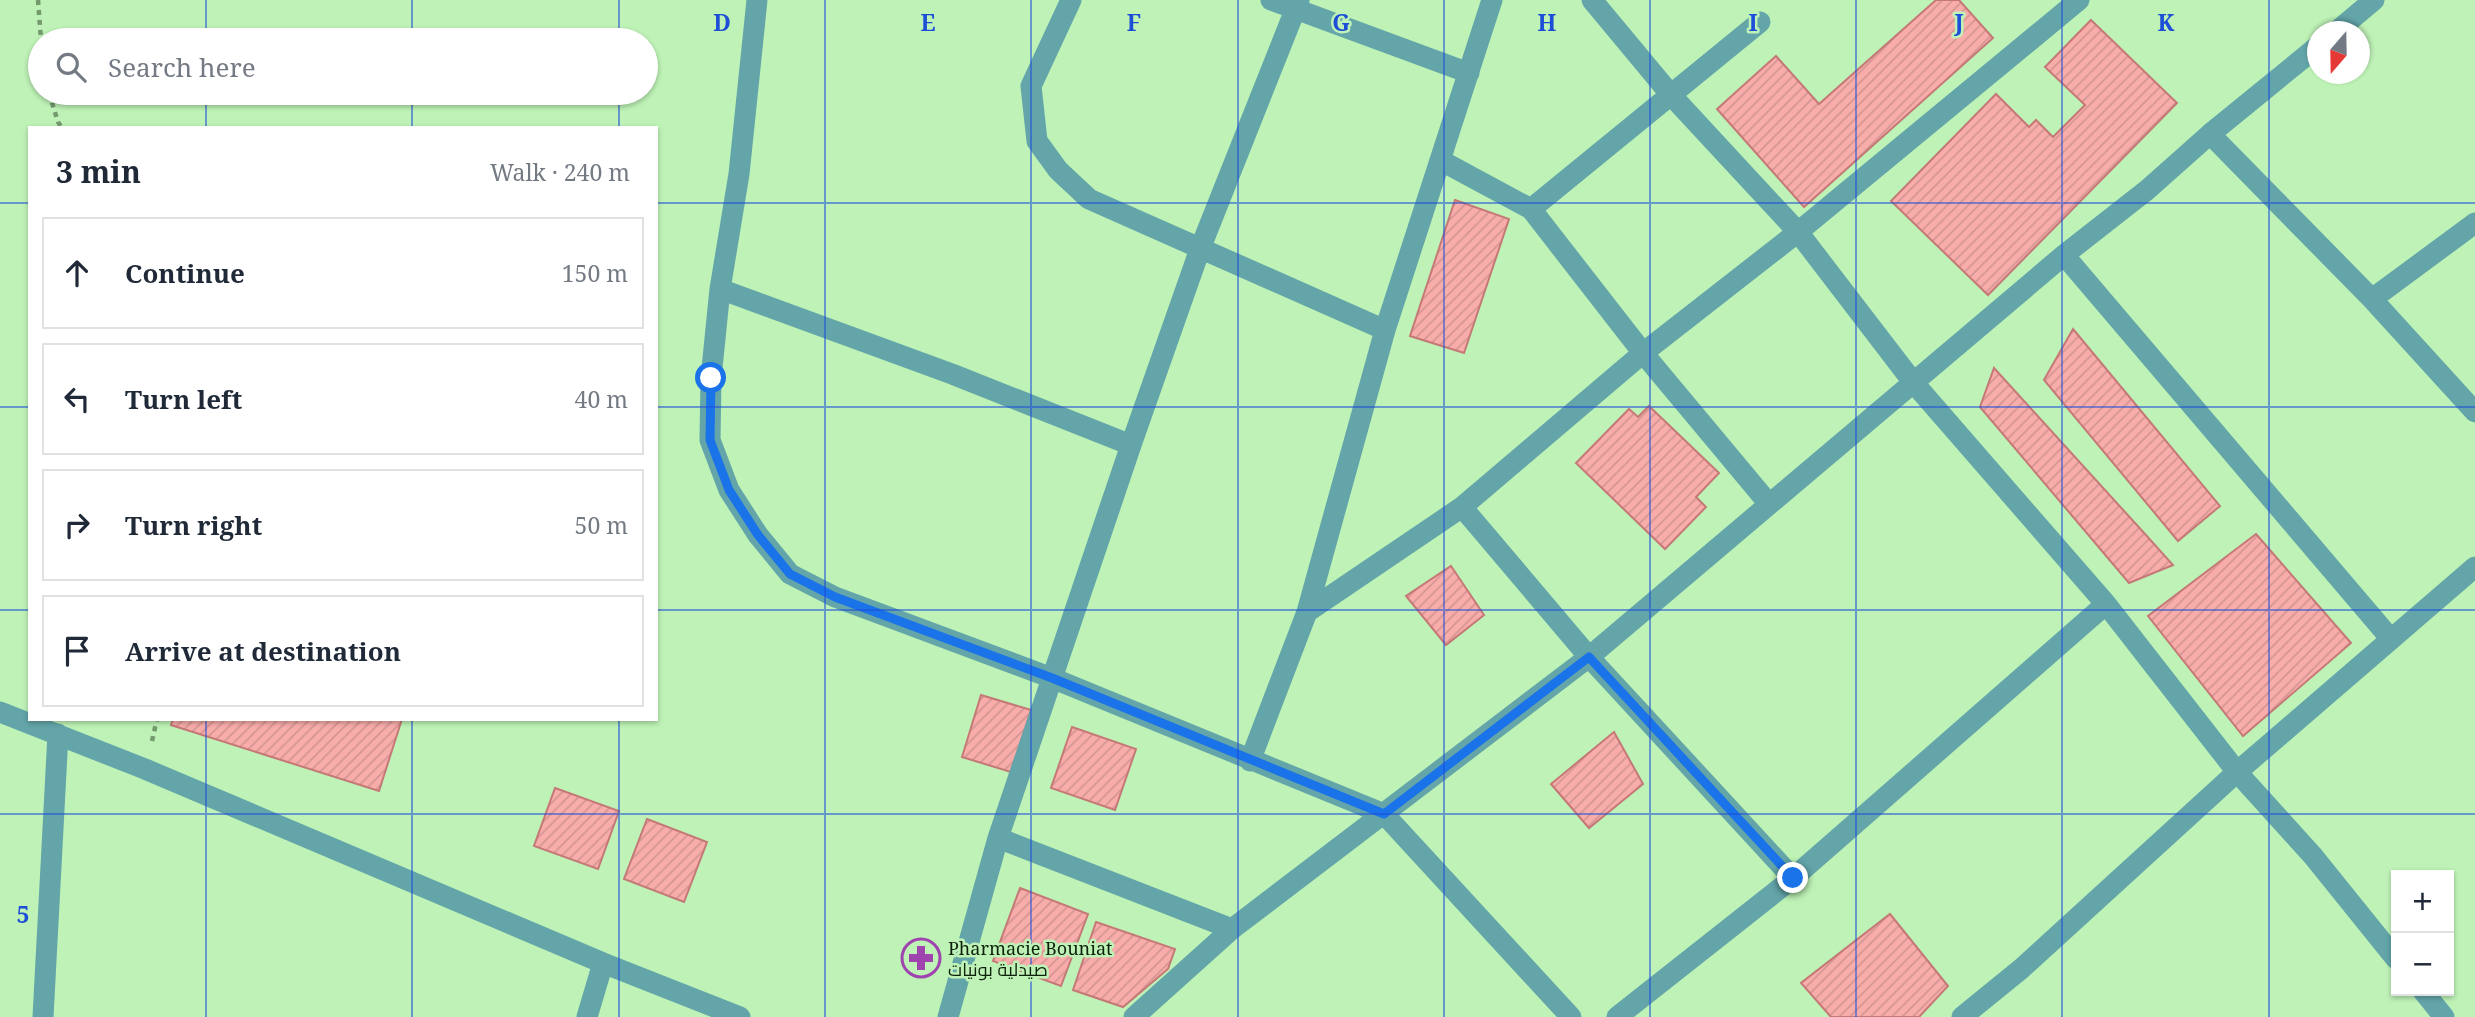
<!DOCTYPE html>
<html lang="en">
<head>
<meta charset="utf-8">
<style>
  :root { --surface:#fff; --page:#f2f2f3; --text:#1f2937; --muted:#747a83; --line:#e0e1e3 }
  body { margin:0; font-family:"Noto Serif",Cairo,serif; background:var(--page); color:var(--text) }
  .controls { position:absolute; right:21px; bottom:21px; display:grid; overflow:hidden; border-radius:0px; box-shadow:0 2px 5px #0004 }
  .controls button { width:63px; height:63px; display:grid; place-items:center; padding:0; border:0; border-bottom:2px solid var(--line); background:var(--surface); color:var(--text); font:35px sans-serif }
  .compass { position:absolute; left:2307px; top:21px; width:63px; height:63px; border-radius:50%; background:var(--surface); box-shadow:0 2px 5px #0004; rotate:200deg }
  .stop { position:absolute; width:21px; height:21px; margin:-16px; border:5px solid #1a73e8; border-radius:50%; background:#fff }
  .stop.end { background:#1a73e8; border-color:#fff; box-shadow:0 2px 7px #0008 }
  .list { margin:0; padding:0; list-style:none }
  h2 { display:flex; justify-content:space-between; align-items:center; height:91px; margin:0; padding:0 28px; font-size:30px }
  h2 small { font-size:23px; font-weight:400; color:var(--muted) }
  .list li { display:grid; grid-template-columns:46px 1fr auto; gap:21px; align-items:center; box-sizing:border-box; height:112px; margin:0 14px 14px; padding:0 14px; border:2px solid var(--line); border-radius:0px }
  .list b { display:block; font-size:26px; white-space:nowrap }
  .list em { font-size:23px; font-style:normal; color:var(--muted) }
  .icon { flex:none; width:38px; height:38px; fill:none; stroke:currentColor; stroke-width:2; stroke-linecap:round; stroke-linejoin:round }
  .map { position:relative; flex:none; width:2475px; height:1017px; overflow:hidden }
  .search { position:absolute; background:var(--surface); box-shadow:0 2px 5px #0004; left:28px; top:28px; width:630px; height:77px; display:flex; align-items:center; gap:18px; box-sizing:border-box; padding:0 24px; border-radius:38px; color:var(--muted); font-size:26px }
  .panel { position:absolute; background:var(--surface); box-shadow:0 2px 5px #0004; left:28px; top:126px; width:630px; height:595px; border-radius:0px }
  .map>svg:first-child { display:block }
  .building { fill:url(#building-hatch); stroke:#c57977; stroke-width:2 }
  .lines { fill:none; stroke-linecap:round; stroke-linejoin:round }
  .path { stroke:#73996d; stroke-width:4.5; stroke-dasharray:5 5; stroke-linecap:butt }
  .minor { stroke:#63a5a9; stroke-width:21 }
  .route { stroke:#1a73e8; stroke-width:9 }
  .grid { fill:none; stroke:#1d4ed8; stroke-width:2; stroke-opacity:0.55 }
  .labels { text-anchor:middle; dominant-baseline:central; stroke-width:5; stroke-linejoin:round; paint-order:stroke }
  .poi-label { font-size:18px; fill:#0e210b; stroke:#bef2b6; text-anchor:start }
  .grid-label { font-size:23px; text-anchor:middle; font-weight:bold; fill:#1d4ed8; stroke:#bef2b6; stroke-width:5; stroke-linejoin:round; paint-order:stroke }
</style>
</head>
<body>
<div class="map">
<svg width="2475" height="1017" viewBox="0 0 2475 1017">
  <defs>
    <pattern id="building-hatch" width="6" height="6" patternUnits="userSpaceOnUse" patternTransform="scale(1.75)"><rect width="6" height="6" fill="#f9adab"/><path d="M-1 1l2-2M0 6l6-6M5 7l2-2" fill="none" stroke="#d49592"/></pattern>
  </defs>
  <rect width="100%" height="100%" fill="#bef2b6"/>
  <path class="building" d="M1936 0H1959L1993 38 1804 207 1717 109 1776 56 1819 104Z
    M2091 20 2177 103 1988 295 1891 201 1996 94 2029 127 2036 120 2053 137 2085 105 2045 67Z
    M1455 200 1509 219 1464 353 1410 336Z
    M2073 329 2220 506 2178 541 2044 380Z
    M1994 368 2145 534 2173 565 2129 583 1980 407Z
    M1649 406 1719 473 1696 497 1706 507 1665 549 1576 463 1629 409 1638 417Z
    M2256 534 2351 643 2243 736 2148 616Z
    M1451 566 1484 615 1446 645 1406 596Z
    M981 695 1031 710 1011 772 962 757Z
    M173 719H402L379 791 171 725Z
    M1072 727 1136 749 1115 810 1051 788Z
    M1614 732 1643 784 1589 828 1551 784Z
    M555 788 619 811 598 869 534 846Z
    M647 819 707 842 684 902 624 879Z
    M1020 888 1088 914 1061 986 993 961Z
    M1890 914 1948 986 1919 1017H1831L1801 983Z
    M1096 922 1175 949 1168 969 1123 1007 1073 990Z"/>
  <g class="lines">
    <path class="path" d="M38 0 41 40
      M49 93 58 122 62 128
      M152 741 157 719"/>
    <path class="minor" d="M757 0 739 174 720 289 952 374 1131 445
      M1071 0 1031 86 1037 141 1058 170 1089 199 1385 330
      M1271 0 1469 73
      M1592 0 1671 95 1798 232 1913 382 2106 604 2237 772 2313 856 2396 959
      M2336 32 2374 0
      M2210 134 2372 299 2475 412
      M1440 160 1531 209 1643 353 1769 504
      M1531 209 1760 22
      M2064 255 2390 638
      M720 289 711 378 710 440 729 490 758 535 790 574 835 597 1052 678 1384 814 1571 1017
      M2372 299 2475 223
      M1462 507 1589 657 1793 878
      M1307 612 1462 507 1643 353 1798 232 2079 0
      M0 712 145 769 603 963 740 1017
      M1250 761 1307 612 1385 330 1492 0
      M998 838 1232 929
      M2423 991 2444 1017
      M43 1017 58 734
      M587 1017 603 963
      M948 1017 998 838 1131 445 1200 249 1299 0
      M1134 1017 1232 929 1589 657 2064 255 2147 190 2210 134 2318 46
      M1617 1017 1793 878 2106 604
      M1962 1017 2021 969 2237 772 2475 567"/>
  </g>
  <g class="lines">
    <path class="route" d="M711 378 710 440 729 490 758 535 790 574 835 597 1052 678 1384 814 1589 657 1793 878"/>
  </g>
  <path class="grid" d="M206 0V40M412 0V40M619 0V40M825 0V1017M1031 0V1017M1238 0V1017M1444 0V1017M1650 0V1017M1856 0V1017M2062 0V1017M2269 0V1017M206 93V128M412 93V128M619 93V128M0 203H30M656 203H2475M0 407H30M656 407H2475M0 610H30M656 610H2475M206 719V1017M412 719V1017M619 719V1017M0 814H2475"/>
  <defs>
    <symbol id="pharmacy-ring" viewBox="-11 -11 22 22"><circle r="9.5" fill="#bef2b6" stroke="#9f44af" stroke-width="1.5"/><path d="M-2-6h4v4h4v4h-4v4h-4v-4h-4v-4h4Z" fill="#9f44af"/></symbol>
  </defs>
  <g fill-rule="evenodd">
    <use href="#pharmacy-ring" x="899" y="936" width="44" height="44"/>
  </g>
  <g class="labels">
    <g class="poi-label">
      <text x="948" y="948">Pharmacie Bouniat<tspan x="948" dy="21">صيدلية بونيات</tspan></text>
    </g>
  </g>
  <g class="grid-label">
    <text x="722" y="31">D</text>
    <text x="928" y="31">E</text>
    <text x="1134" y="31">F</text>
    <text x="1341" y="31">G</text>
    <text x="1547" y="31">H</text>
    <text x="1753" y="31">I</text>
    <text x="1959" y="31">J</text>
    <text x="2166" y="31">K</text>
    <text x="23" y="923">5</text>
  </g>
</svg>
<div class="controls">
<button>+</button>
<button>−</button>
</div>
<svg class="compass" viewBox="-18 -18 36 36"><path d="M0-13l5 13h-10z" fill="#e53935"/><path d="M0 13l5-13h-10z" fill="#747a83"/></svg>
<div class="stop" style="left:711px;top:378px"></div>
<div class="stop end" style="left:1793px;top:878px"></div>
<div class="search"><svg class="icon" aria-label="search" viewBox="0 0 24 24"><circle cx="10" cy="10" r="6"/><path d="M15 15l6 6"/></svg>Search here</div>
<section class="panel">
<h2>3 min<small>Walk · 240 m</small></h2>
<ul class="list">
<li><svg class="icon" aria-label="ahead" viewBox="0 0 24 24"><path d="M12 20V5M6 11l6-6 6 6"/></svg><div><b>Continue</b></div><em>150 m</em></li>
<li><svg class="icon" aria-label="left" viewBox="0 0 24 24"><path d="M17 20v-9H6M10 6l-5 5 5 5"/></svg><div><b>Turn left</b></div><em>40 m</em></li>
<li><svg class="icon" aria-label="right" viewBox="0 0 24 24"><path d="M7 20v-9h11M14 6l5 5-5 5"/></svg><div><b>Turn right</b></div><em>50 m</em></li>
<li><svg class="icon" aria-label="arrive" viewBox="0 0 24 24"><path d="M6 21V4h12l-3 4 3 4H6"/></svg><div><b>Arrive at destination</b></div></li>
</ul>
</section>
</div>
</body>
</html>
